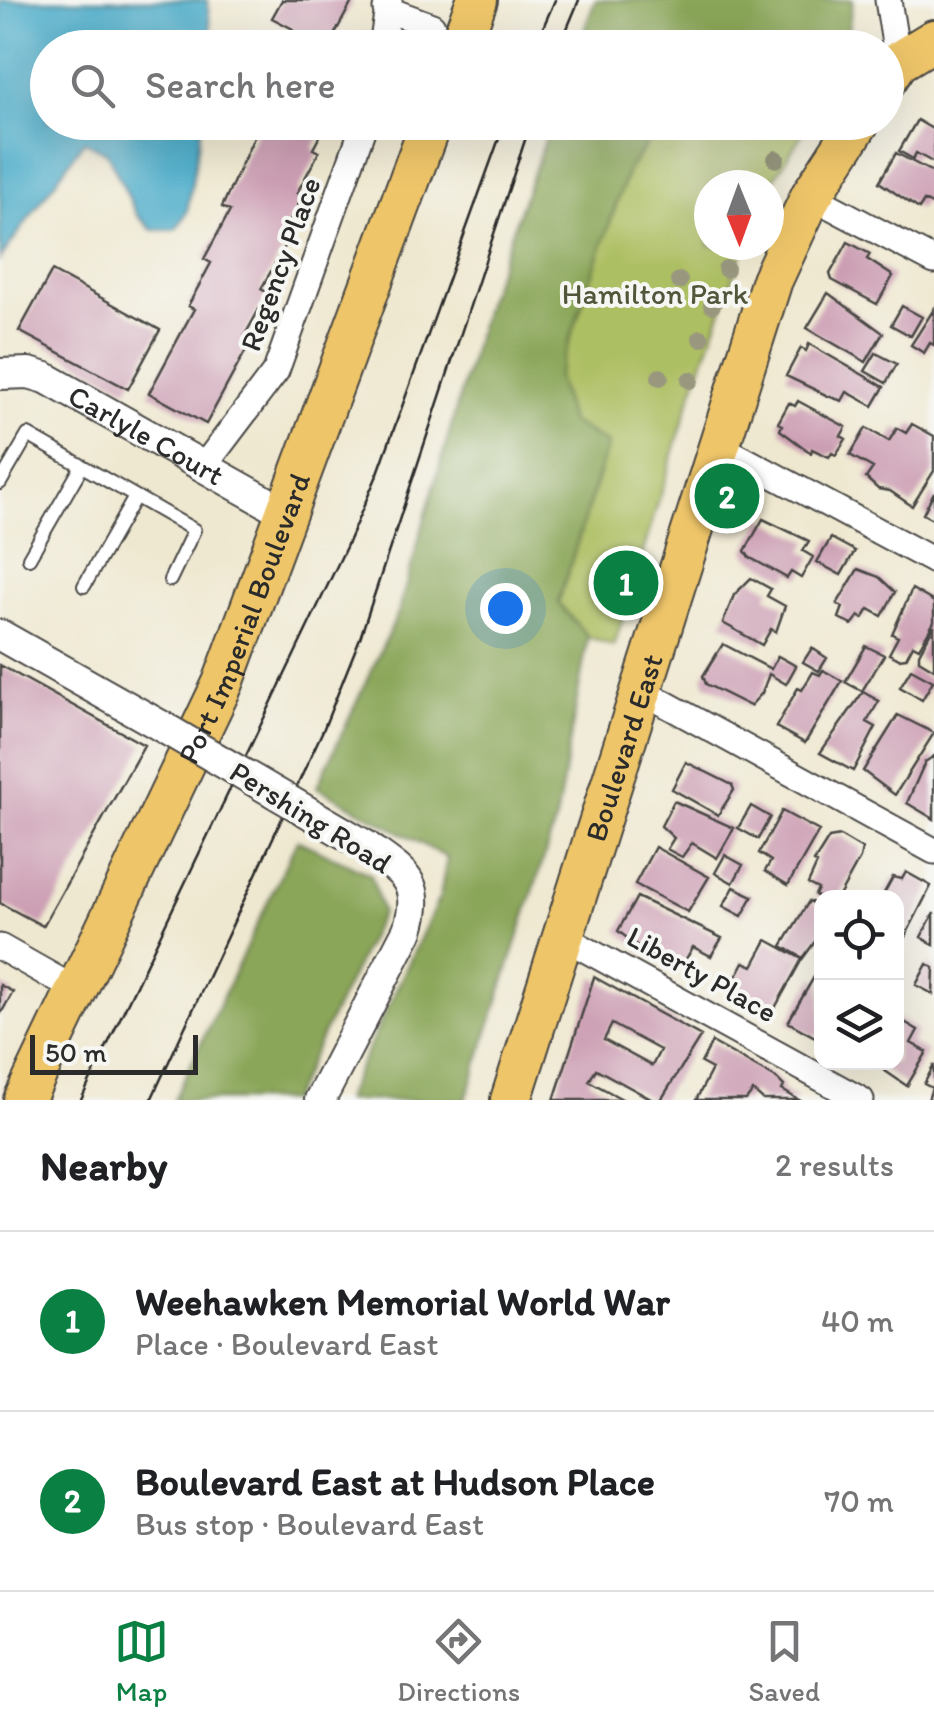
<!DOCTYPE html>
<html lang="en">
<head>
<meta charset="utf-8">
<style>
  :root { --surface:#fff; --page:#f2f2f2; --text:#202124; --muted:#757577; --line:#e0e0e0; --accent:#0b8043 }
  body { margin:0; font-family:Itim,sans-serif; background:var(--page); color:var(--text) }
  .controls { position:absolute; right:30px; bottom:30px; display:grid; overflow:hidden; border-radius:20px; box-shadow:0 10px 40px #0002 }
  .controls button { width:90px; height:90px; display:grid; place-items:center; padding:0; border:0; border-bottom:2px solid var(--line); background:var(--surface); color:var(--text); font:50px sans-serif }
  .compass { position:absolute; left:694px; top:170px; width:90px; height:90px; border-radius:50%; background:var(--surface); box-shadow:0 10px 40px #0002; rotate:179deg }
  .scale { position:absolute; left:30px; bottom:25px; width:168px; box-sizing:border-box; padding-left:10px; border:5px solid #2b2b2b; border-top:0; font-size:28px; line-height:35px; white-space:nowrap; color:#2b2b2b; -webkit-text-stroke:8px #f6f6f2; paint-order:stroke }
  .you { position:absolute; left:505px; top:608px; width:35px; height:35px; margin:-25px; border:8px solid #fff; border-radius:50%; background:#1a73e8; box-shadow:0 0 0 15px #1a73e833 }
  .badge { display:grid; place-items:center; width:65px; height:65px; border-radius:50%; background:var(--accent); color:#fff; font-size:32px; font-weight:700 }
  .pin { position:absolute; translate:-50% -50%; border:5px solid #fff; box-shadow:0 2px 10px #0006 }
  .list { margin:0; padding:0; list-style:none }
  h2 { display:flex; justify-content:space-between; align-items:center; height:130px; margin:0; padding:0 40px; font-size:42px }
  h2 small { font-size:32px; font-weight:400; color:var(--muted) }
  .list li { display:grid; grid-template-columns:65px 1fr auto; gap:30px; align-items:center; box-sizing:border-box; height:180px; padding:0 40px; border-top:2px solid var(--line) }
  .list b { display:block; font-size:38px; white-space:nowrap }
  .list p { margin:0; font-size:32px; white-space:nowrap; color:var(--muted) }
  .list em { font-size:32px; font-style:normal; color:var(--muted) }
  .icon { flex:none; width:55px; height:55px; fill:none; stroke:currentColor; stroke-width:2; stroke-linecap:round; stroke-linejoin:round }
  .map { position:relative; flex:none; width:934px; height:1100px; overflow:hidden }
  .search { position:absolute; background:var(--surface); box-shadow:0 10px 40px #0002; left:30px; right:30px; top:30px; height:110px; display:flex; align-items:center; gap:25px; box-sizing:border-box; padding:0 35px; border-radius:55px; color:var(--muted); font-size:38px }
  .sheet { height:490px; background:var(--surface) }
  nav { display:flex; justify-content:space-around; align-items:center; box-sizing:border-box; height:140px; border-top:2px solid var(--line); background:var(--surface); font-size:28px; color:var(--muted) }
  nav a { display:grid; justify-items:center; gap:5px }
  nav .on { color:var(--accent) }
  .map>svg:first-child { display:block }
  .green { fill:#adbf63; stroke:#6c7547; stroke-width:2.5 }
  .forest { fill:#8aa659; stroke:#5a6842; stroke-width:2.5 }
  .water { fill:#4aabc9; stroke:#3a6b7a; stroke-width:2.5 }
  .building { fill:#cc9eb3; fill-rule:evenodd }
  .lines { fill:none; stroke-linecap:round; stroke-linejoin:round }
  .service-casing { stroke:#484744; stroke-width:16 }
  .minor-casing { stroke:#484744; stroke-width:29 }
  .tertiary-casing { stroke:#484744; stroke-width:34 }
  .primary-casing { stroke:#484744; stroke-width:44 }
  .service { stroke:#fff; stroke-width:12 }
  .minor { stroke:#fff; stroke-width:25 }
  .tertiary { stroke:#fff; stroke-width:30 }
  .primary { stroke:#eec569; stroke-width:40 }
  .tram { stroke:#2b2b2b; stroke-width:2.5 }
  .tertiary-bridge-casing { stroke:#484744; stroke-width:34; stroke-linecap:butt }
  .tertiary-bridge { stroke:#fff; stroke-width:30 }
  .tree { fill:#99987f }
  .labels { text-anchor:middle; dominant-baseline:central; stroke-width:8; stroke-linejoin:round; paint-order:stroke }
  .street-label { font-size:30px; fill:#2b2b2b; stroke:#f6f6f2 }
  .park-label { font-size:30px; fill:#52573c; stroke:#f6f6f2 }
</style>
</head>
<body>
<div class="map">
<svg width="934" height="1100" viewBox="0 0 934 1100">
  <rect width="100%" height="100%" fill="#f6f6f2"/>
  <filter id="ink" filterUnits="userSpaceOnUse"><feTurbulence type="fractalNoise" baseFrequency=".01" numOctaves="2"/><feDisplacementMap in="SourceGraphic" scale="20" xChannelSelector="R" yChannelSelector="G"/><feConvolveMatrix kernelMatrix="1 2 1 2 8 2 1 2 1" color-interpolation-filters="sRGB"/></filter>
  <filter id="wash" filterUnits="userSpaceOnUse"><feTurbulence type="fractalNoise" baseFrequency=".0048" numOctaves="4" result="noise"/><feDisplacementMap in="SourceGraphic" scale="40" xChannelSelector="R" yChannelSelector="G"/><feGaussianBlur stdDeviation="2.25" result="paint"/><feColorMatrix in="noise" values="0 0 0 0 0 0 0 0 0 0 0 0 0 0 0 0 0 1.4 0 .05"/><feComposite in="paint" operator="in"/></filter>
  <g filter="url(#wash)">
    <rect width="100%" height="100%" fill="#efe8d0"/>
    <path class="green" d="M662 123H809L769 187 709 185V245H745L691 396 614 646 588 637 558 603 608 444 570 422 557 377 628 170Z"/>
    <path class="forest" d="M595 0H853L845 47H578Z
      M551 123H662L628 170 557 377 570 422 608 444 558 603 588 637 556 820 466 1100H344L440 896 447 858 317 787 398 613 486 303Z
      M297 840 371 875 382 912 291 1100H174Z"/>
    <path class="water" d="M0 0H207L213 47 48 48V122L202 123 187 212 176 230H152L137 215 107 153 84 141 0 259Z"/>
    <g id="blocks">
      <path class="building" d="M282 0H353L327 48H283L293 29 272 18Z
        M917 120 934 130V163L916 153 913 159 899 151Z
        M261 122H327L313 149 319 152 297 193 303 196 281 237 288 241 261 289 268 293 245 335 252 339 206 424 149 393 194 309 188 306 211 263 204 259 230 211 222 207Z
        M896 153 934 173V206L924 201 919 209 879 182Z
        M848 242 870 254 867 259 893 276 877 304 832 280 830 274Z
        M52 271 160 330 128 389 19 331Z
        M828 293 883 333 866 362 807 328Z
        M902 306 922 317 911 336 891 325Z
        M934 309V345L930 343 924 353 911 345Z
        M809 344 884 387 873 406 847 392 842 401 828 396 786 376 801 348 806 351Z
        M876 353 897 364 886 383 865 371Z
        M798 401 846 427 841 436 846 439 836 455 832 453 829 457 812 449 811 453 780 430 782 425 778 423 789 403 795 406Z
        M912 424 934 436V471L912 506 890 491 878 489 866 478 873 468 850 455 866 428 889 441 897 428 906 433Z
        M934 492V520L923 514Z
        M763 519 809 541 803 551 813 557 801 578 791 572 787 578 749 557 745 551Z
        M831 538 855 551 841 575 817 562Z
        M858 569 879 577 895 592 882 616 869 609 863 619 859 616 852 625 839 618 843 607 837 604Z
        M751 578 771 589 767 596 785 606 776 632 771 629 762 645 723 623 734 595Z
        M912 589 934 602V622L919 648 913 645 906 658 899 659 889 654 898 637 892 634Z
        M934 626V669L919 660V654Z
        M723 644 771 669 778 656 796 666 786 684 769 674 762 693 750 706 706 684 703 676Z
        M866 646 884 655 862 691 845 682Z
        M812 648 827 658 819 671 803 662Z
        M0 665 144 745 43 926 0 903Z
        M911 669 933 681 922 700 900 687Z
        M823 670 842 681 805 743 776 727 798 688 802 690 813 672 820 675Z
        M863 692 879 701 867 722 876 727 853 771 820 753Z
        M898 715 934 733 895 795 863 771Z
        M934 756V819L907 803 925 762Z
        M686 762 732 785 734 790 718 815 672 789Z
        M674 801 734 828 717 858 692 843 682 857 667 849 674 838 661 826Z
        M751 806 770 817 758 839 738 828Z
        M782 811 819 831 788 885 765 871 771 861 759 853Z
        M840 836 862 849 860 858 838 898H820L815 895 818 889 808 884 817 864 814 862 829 838Z
        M655 847 709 877 688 912 635 884Z
        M725 855 743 865 733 883 715 873Z
        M906 872 931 886 904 939 896 935V898L883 895 893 877 902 879Z
        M734 887 753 896 742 916 723 906Z
        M637 897 722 938 711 956 693 947 682 966H675L637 950 639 947 618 931Z
        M809 901 822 907V932L803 958 782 946Z
        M934 913V945L921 937Z
        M767 940 802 959 771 1015 735 996 740 987 733 983 744 962 753 966Z
        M927 964 934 968 933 994 916 985Z
        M594 977 701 1036 661 1100H653L596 1069 589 1081 624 1100H554ZM612 1024 660 1050 652 1066 604 1040Z
        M814 977 822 981V1031L815 1037 788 1022Z
        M0 985 13 992 0 1015Z
        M896 1017 918 1030 911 1043 927 1052 907 1086 872 1062H896Z
        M712 1042 776 1078 784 1086 782 1090 799 1100H763L753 1091 746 1100H696L712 1069 701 1063Z
        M934 1065V1100H928L932 1088 924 1084Z"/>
    </g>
  </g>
  <g filter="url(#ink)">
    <use href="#blocks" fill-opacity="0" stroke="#484744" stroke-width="2.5"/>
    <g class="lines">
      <defs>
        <path id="service" d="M0 483 28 435 194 530 170 580
          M29 558 82 466
          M84 586 135 497"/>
        <path id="minor" d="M888 0 898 62
          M386 9 432 26
          M382 48 389 0
          M811 196 934 261
          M719 446 934 561
          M204 466 276 371 365 122
          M640 690 934 851
          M563 937 861 1100
          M0 947 76 990"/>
        <g id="tertiary">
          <path id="s1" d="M0 374 29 373 46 378 288 514"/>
          <path d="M0 635 161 726"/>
          <path d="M320 1100 408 930C424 881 403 873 366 846"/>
        </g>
        <g id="primary">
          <path d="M459 48 477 0"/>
          <path d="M886 80 898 62 934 40"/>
          <path id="s2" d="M24 1100 223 683 431 122"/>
          <path id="s3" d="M511 1100 772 280 811 196 859 122"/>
        </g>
      </defs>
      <use href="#service" class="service-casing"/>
      <use href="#minor" class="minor-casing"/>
      <use href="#tertiary" class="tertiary-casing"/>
      <use href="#primary" class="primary-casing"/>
      <use href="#service" class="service"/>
      <use href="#minor" class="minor"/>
      <use href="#tertiary" class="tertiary"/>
      <use href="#primary" class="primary"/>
      <path class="tram" d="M534 48 555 0
        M559 48 579 0
        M81 1100 346 547 378 473 505 122
        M151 1100 324 728 360 638 531 122"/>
      <defs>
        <path id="tertiary-bridge" d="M161 726 366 846"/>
      </defs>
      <use href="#tertiary-bridge" class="tertiary-bridge-casing"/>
      <use href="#tertiary-bridge" class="tertiary-bridge"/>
    </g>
    <g class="tree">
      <circle cx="776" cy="159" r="9"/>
      <circle cx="726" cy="269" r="9"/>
      <circle cx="679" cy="281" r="9"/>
      <circle cx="712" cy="305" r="9"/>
      <circle cx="701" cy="338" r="9"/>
      <circle cx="660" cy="377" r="9"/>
      <circle cx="690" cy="380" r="9"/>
    </g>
  </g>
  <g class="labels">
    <g class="street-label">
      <text transform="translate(280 264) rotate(-70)">Regency Place</text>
      <text stroke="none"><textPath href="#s1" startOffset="162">Carlyle Court</textPath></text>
      <text stroke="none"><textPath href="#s2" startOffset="530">Port Imperial Boulevard</textPath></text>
      <text stroke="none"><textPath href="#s3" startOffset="370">Boulevard East</textPath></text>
      <text transform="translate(311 817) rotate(32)">Pershing Road</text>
      <text transform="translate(702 974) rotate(29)">Liberty Place</text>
    </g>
    <g class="park-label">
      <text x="655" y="293">Hamilton Park</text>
    </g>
  </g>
</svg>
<div class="controls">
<button><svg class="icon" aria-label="locate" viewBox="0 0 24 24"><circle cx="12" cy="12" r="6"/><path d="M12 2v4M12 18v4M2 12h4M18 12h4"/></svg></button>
<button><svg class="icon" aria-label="layers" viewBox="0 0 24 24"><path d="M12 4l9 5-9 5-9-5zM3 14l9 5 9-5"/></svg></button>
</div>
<svg class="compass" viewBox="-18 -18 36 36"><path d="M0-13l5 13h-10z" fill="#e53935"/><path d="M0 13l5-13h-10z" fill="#757577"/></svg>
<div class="scale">50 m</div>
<div class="you"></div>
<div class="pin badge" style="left:626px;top:583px">1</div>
<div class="pin badge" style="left:727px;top:496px">2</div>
<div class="search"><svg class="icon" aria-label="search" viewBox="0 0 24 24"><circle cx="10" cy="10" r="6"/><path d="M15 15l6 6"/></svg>Search here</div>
</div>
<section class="sheet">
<h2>Nearby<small>2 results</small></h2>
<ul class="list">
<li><span class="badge">1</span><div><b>Weehawken Memorial World War</b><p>Place · Boulevard East</p></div><em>40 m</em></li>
<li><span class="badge">2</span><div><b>Boulevard East at Hudson Place</b><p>Bus stop · Boulevard East</p></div><em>70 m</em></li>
</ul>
</section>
<nav>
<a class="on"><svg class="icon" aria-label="map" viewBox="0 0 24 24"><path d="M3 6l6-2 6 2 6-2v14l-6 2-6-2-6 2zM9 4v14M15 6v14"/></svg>Map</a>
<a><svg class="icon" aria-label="directions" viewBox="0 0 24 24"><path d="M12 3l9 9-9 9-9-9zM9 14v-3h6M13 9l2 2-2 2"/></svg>Directions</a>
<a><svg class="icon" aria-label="saved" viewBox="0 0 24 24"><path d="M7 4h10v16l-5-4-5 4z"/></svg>Saved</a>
</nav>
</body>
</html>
